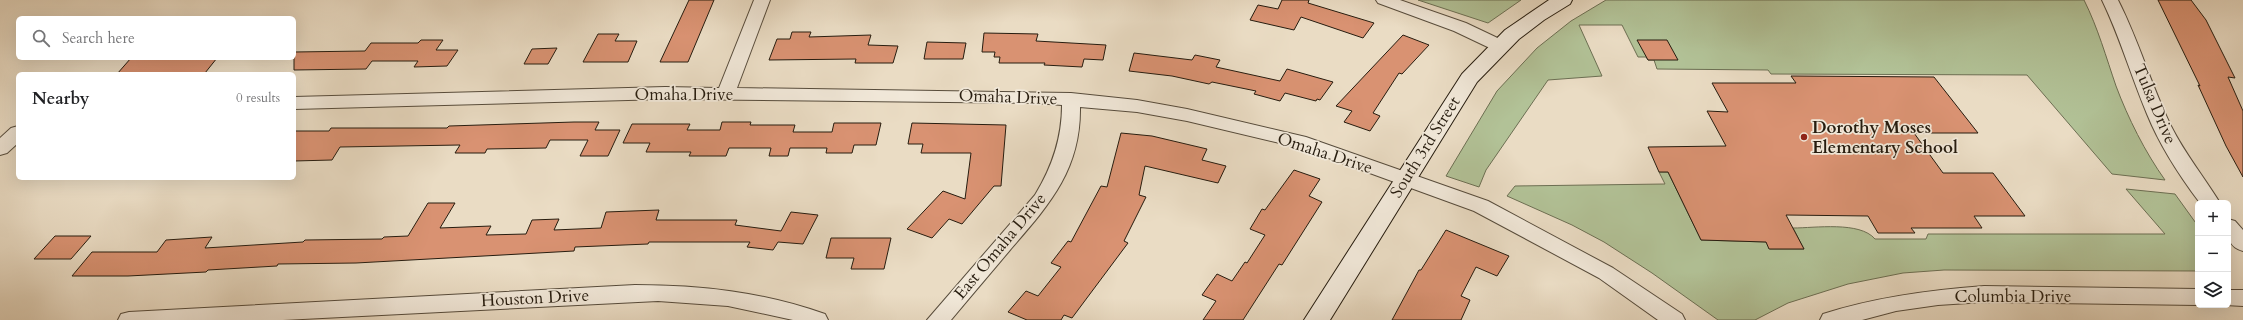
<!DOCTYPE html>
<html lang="en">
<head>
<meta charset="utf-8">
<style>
  :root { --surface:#fff; --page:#f6f6f6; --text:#202124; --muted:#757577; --line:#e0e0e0 }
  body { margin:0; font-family:Cardo,serif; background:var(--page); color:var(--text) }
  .controls { position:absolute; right:12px; bottom:12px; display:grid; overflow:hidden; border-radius:6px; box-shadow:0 4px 16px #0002 }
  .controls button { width:36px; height:36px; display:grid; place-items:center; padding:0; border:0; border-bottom:1px solid var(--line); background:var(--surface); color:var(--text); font:20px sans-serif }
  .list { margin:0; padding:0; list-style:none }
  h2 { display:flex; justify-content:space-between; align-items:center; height:52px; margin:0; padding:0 16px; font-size:17px }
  h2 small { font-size:13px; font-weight:400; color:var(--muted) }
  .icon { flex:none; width:22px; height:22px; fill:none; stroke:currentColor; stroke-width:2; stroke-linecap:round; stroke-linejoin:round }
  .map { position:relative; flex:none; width:2243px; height:320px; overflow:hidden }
  .search { position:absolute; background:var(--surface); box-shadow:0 4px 16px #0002; left:16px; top:16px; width:280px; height:44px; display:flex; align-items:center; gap:10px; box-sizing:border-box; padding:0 14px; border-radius:6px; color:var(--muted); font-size:15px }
  .panel { position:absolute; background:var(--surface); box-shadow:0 4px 16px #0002; left:16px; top:72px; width:280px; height:108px; border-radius:6px }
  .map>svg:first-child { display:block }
  .green { fill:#b2c297; stroke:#6c6f53 }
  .building { fill:#d99272; stroke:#261c0f }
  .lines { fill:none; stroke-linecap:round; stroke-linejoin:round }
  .street-casing { stroke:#574c3c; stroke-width:2 }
  .secondary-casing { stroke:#261c0f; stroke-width:2 }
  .street { fill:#f1e8d9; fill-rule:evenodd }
  .secondary { fill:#f1e8d9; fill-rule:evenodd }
  .poi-dot { fill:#8f2418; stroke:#f1e8d9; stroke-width:1.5 }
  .labels { text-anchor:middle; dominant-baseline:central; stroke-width:3.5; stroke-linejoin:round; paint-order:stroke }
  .street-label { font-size:17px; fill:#261c0f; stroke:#f1e8d9 }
  .poi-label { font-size:17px; font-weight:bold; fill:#261c0f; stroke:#f1e8d9; text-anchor:start }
</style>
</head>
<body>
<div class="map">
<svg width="2243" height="320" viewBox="0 0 2243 320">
  <rect width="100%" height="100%" fill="#eadcc4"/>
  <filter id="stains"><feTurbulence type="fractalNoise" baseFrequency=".005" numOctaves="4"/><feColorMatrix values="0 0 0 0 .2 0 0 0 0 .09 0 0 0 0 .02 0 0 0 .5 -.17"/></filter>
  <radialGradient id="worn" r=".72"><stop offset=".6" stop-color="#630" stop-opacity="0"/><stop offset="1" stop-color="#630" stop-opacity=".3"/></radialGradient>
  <path class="green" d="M1418 0H1521L1488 23Z
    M1606 0H2084C2098 28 2106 57 2116 86 2128 118 2145 152 2165 180L2112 174 2027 75 1771 74 1768 70 1657 69 1654 60H1648L1646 57H1638L1622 25H1579L1602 76 1548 80 1486 170 1479 187 1446 176 1497 91 1537 48 1571 21Z
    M1659 172H1668L1701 240 1766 242 1770 249H1804L1793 228C1815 228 1860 221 1875 239H1926L1928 234H2165L2126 189 2175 194 2198 226V271L1944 270 1903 273 1848 284 1788 303 1755 320H1718L1652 273 1604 242 1572 225 1507 196 1515 186 1665 184Z"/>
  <path class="building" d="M689 0H714L688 62H660Z
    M1282 0H1309L1308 3 1374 23 1363 38 1301 17 1294 30 1250 20 1258 5 1278 9Z
    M2158 0H2191L2206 20 2235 78 2228 77 2243 111V177L2226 146 2198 85 2200 86Z
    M792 32H811L809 37 871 35 868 45 898 46 893 63H855L856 59 769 60 777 39H790Z
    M984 33 1038 34 1036 41 1106 45 1103 60 1084 59 1082 67 1044 65 1045 63H999L1000 57H994L995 52H982Z
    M598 34H619L615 41H637L628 62H583Z
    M1403 35 1429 45 1402 74 1399 73 1373 113 1380 116 1370 131 1344 122 1352 111 1336 106Z
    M421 40H443L436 50H458L447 66 414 67 418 61H372L366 69 294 70V52L365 51 371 43H418Z
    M1637 40H1667L1678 60H1648Z
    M927 42 966 43 963 59H924Z
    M557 48 548 64H524L532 49Z
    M1134 53 1192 60 1195 55 1220 60 1216 67 1280 81 1287 69 1333 82 1320 100 1317 99 1316 101 1285 93 1280 101 1254 94 1256 91 1212 82 1209 84 1172 76 1129 71Z
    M131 58H217L205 73 117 74Z
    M1791 76 1934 77 1978 133H1914L1943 173H1993L2025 216H1974L1982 228H1911L1915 233H1878L1868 216 1786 215 1804 249H1769L1766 242 1701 240 1668 172H1659L1648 147 1726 146 1707 111 1728 112 1712 83H1796Z
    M574 122H599L595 130H620L608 156H580L588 140H550L546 148 487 149 485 153H455L460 145 340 147 332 160 294 161V131H329L331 128H447L449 126Z
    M722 122H751L750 125H795L793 132H832L834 123H881L876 145H854L852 153H826L827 148H790L788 156H769L771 148H729L726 156H689L691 152H646L650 143H623L632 124H690L687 130H720Z
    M912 123 1006 125 1001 186H994L962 224 949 219 932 238 907 229 943 191 965 199 971 153H921L923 144H908Z
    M1121 133 1152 136 1207 149 1202 160 1226 166 1218 183 1145 166 1139 195 1146 197 1124 241 1128 243 1072 318 1064 315 1061 320H1027L1008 312 1026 291 1038 296 1061 267 1051 263 1068 241 1071 242 1101 186 1107 187Z
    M1294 170 1320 179 1309 196 1322 202 1282 265 1279 264 1243 320H1203L1216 301 1202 295 1217 274 1232 281 1245 262 1247 263 1265 235 1250 229 1262 209 1265 210Z
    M428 203H455L440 228 491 226 486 235 526 234 532 220 559 219 554 230 601 228 606 212 659 210 656 220H737L735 225 781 231 791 212 818 215 803 244 778 242 773 250 747 247 750 242H649L648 244 575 247 574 251 502 255 356 263 278 264 277 266 208 270 206 272 128 276H72L92 252H157L166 240 212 237 205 248 303 242 305 240 382 239 384 237 408 236Z
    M1446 230 1509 256 1497 276 1476 267 1461 296 1470 300 1461 320H1392L1419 270H1421Z
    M55 236H91L71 259H34Z
    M831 238H891L884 269H851L854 258H826Z"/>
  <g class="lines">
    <defs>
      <path id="street" d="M754 0H770L737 88 1071 93 1137 100 1187 109 1306 137 1488 201 1613 268 1682 314 1685 320H1658L1599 278 1474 211 1301 148 1187 121 1137 112 1080 107C1081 170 1049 205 1010 250 990 274 970 297 951 320H927L1035 195C1052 167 1062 139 1062 105L1036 103 665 99 294 109V97L665 87 719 88Z
        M1376 0H1400L1466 23 1506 42 1509 46 1506 50H1494L1454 31 1378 3Z
        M2102 0H2118C2139 41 2151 85 2171 126 2185 154 2204 177 2220 203H2200C2179 175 2160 146 2147 114 2131 76 2120 37 2102 0Z
        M18 126V143L7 153 0 155V138L11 128Z
        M2228 219 2235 221 2243 230V251C2226 246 2228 234 2228 219Z
        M635 285C701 285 762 292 825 314L828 320H793L728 306 658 301 283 320H118L121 314 129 312Z
        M1984 286 2198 289V305L1984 302 1938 305 1896 311 1862 320H1820L1823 314C1876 297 1929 290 1984 286Z
        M2228 290H2243V306L2225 305H2228Z"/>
      <path id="secondary" d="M1549 0H1572L1570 4 1544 20 1519 39 1477 82 1330 320H1304L1462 74 1505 30Z"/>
    </defs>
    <use href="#street" class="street-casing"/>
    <use href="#secondary" class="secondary-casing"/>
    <use href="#street" class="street"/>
    <use href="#secondary" class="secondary"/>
  </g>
  <circle class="poi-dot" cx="1804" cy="137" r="4"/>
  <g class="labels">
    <g class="street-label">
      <text x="684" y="94">Omaha Drive</text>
      <text transform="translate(1008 97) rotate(2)">Omaha Drive</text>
      <text transform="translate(2155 104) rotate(67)">Tulsa Drive</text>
      <text transform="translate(1425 147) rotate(-58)">South 3rd Street</text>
      <text transform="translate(1325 153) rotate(18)">Omaha Drive</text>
      <text transform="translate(1000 246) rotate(-50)">East Omaha Drive</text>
      <text x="2013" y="296">Columbia Drive</text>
      <text transform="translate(535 298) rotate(-3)">Houston Drive</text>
    </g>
    <g class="poi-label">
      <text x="1812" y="127">Dorothy Moses<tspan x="1812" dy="20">Elementary School</tspan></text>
    </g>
  </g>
  <rect width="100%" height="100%" filter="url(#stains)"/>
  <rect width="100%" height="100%" fill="url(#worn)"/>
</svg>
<div class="controls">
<button>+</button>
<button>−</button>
<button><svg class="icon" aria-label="layers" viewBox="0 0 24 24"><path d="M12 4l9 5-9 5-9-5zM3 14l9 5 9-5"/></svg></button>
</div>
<div class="search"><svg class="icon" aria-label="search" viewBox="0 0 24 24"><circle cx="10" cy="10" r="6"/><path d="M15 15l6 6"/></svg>Search here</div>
<section class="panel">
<h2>Nearby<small>0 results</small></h2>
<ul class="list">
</ul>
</section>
</div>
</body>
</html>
